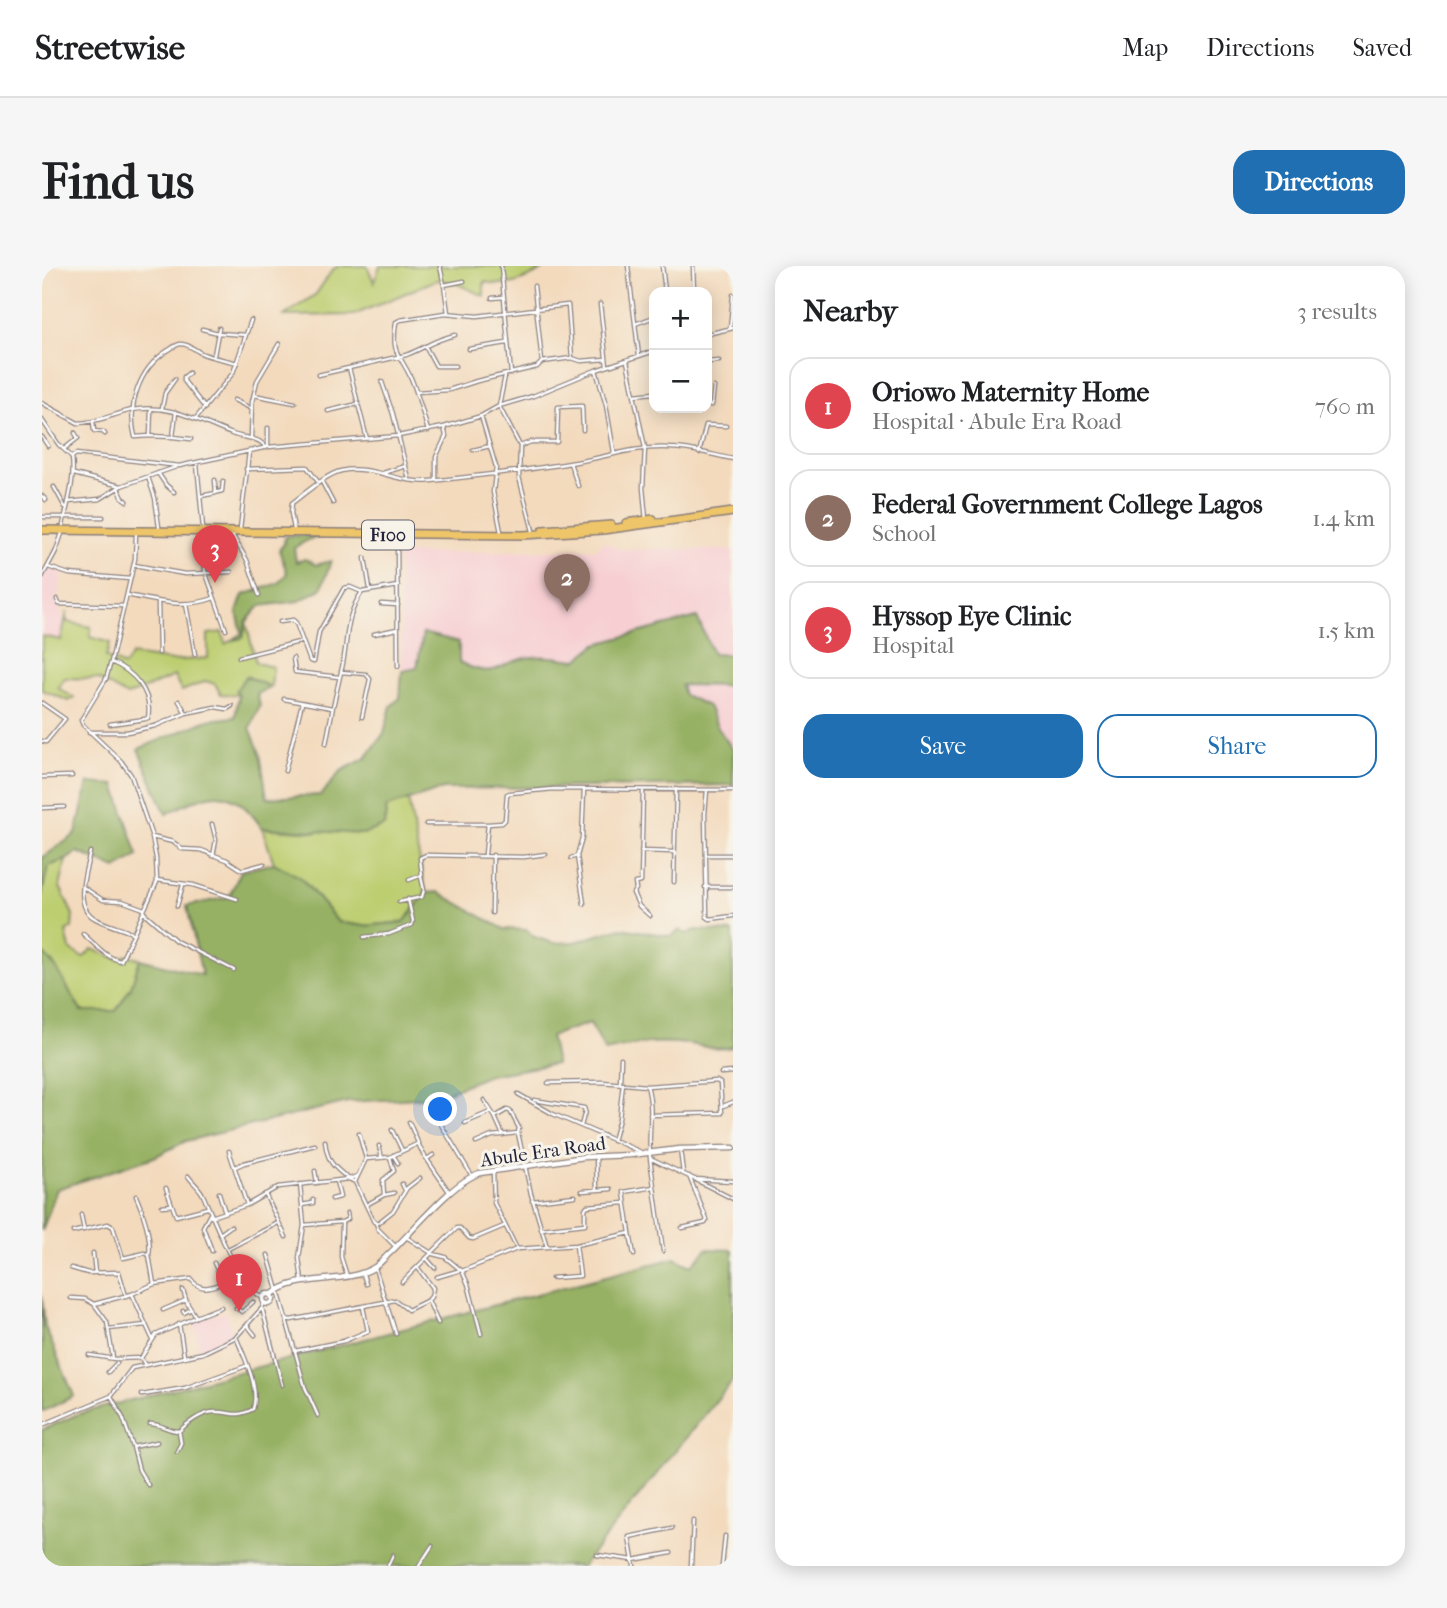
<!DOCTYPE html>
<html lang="en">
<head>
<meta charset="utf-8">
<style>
  :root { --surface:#fff; --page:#f6f6f6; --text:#202124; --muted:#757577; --line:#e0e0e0; --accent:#1f6fb2 }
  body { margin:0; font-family:"IM FELL French Canon",serif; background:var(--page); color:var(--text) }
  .controls { position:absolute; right:21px; top:21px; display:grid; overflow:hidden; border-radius:14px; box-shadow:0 4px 18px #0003 }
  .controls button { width:63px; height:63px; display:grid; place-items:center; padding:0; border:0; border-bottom:2px solid var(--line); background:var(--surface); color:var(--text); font:35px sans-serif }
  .you { position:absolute; left:399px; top:844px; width:24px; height:24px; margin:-18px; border:5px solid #fff; border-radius:50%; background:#1a73e8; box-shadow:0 0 0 10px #1a73e833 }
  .badge { display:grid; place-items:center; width:46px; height:46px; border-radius:50%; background:var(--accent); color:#fff; font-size:23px; font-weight:700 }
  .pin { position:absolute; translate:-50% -58px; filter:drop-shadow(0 2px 4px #0008) }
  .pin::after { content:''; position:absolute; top:37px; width:24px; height:21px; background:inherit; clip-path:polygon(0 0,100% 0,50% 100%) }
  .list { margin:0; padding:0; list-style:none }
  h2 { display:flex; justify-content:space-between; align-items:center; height:91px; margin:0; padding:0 28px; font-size:30px }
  h2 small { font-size:23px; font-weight:400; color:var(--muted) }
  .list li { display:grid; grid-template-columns:46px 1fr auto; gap:21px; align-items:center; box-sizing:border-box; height:98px; margin:0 14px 14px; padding:0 14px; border:2px solid var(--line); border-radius:21px }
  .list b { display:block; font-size:26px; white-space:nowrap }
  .list p { margin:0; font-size:23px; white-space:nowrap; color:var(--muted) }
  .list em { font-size:23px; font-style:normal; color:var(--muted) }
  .actions { display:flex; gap:14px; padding:21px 28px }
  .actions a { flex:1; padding:16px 0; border:2px solid var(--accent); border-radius:21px; text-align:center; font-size:24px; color:var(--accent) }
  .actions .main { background:var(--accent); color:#fff }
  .map { position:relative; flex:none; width:691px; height:1300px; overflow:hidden; border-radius:21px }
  header { display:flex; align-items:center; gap:42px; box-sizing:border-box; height:98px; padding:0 35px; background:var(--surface); border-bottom:2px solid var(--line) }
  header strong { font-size:33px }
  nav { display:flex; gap:38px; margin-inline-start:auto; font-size:24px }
  .intro { display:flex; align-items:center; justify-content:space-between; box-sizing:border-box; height:168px; padding:0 42px }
  h1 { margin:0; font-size:49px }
  .button { padding:18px 32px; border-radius:21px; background:var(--accent); color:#fff; font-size:24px; font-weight:700 }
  main { display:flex; gap:42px; padding:0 42px }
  aside { flex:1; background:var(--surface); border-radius:21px; box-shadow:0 4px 18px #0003 }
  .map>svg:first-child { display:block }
  .built { fill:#f7cfd3 }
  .green { fill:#bdce71; stroke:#707856; stroke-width:2 }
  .forest { fill:#96b163; stroke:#5c6a4f; stroke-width:2 }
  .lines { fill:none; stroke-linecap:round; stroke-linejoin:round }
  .minor-casing { stroke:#8a7e7c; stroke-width:5 }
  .tertiary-casing { stroke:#8a7e7c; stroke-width:7 }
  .trunk-casing { stroke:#8a7e7c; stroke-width:10 }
  .minor { stroke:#fff; stroke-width:2.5 }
  .tertiary { stroke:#fff; stroke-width:4.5 }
  .trunk { stroke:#eec569; stroke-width:7 }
  .labels { text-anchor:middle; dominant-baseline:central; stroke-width:6; stroke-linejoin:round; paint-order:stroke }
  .shield { fill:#f7f3e8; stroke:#62616f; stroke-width:2 }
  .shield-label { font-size:18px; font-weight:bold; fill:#22223b }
  .street-label { font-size:19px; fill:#22223b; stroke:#f7f3e8 }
</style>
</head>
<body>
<header>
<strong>Streetwise</strong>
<nav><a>Map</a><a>Directions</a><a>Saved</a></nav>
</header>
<div class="intro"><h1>Find us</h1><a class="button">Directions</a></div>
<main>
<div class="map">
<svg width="691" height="1300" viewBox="0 0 691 1300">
  <rect width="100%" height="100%" fill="#f7f3e8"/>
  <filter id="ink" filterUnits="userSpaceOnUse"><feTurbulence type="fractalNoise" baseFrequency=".0143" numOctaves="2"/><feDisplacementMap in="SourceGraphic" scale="14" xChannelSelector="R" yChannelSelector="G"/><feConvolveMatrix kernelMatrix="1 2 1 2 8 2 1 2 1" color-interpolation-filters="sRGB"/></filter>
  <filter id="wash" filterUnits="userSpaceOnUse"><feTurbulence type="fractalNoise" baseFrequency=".00686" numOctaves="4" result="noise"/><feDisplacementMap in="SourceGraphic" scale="28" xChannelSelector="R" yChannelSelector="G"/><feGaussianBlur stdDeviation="1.57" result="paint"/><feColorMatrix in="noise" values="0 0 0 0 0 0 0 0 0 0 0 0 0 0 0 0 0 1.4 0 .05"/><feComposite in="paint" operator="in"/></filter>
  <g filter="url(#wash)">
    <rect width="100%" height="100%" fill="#f3dabd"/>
    <path class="built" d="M20 270 7 299 19 306 34 308 20 309 15 333 23 361 19 375 0 370V309L13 286 16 271Z
      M562 275 576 283 691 284V519L358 432 360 405 356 288 555 283Z
      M184 1046 191 1068 186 1074 157 1084 152 1054Z"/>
    <path class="green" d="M297 0H325L332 16 338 0H507C480 15 473 22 442 16V30L413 17 394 14 312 49 242 50 274 28 291 3Z
      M25 346V356L49 361 48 371 68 377 64 391 82 400 90 389 130 395 166 392V368L180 366 183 378 190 374 201 372 204 356 214 397 231 401 229 421 204 410 197 429 179 428 173 418 164 415 140 425 132 410 85 430 56 413 23 412 16 422 32 432 27 435 0 424V370L19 374Z
      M366 533 384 627 362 656 322 660 296 656 259 612 232 597 220 562 274 566Z
      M24 594 18 621 31 649 30 662 24 666 28 683 41 692 50 683 76 693 85 689 98 693 89 721 74 745H39L13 700 0 686V628L6 600Z"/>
    <path class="forest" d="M289 269 268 273 252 282 254 296 263 293 274 299 289 295 279 323 257 335 218 340 204 356 201 372 190 374 200 367 195 346 201 329 237 317 245 307 237 284 242 278 243 270Z
      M655 351 671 388 691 389V420L639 419 642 429 666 440 676 462 691 484V519L401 523 345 541 342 560 321 568 220 562C188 515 168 526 124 548L96 483 166 454 193 451 197 429 194 424 204 410 229 421 215 428 218 440 208 462 218 487 225 532 279 529 299 505 324 492 342 467 349 440 358 432 360 405 375 402 381 367 417 376V396C458 417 455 394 490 391 504 389 521 393 535 394L555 378Z
      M46 517 73 519 96 590 74 603 36 586 24 594 6 600 0 628V592L34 568Z
      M232 597 259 612 296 656 322 660 362 656 384 627 396 626 462 663 485 664 492 671 512 677 533 676 579 662 628 670 638 664 644 668 654 664 691 666V781C671 785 665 780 647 778 614 774 594 778 563 785L548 757 508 770 514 798 447 809 394 831 306 836 144 875 112 891 15 923 0 965V686L13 700 39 745H74L89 721 98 693 160 709 145 640 187 631 199 605Z
      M665 983 691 984V1114L540 1300H0V1164L36 1148 633 992 649 1000Z
      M0 1030 3 1061 32 1130 0 1146Z"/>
  </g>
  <g filter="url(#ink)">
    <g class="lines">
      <defs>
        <path id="minor" d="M398 0 402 19
          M459 0 469 108
          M586 0 597 90
          M620 0 623 26
          M651 0 652 26
          M492 20 500 96
          M450 32 461 31
          M558 38 565 100
          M406 47 402 19 422 15
          M593 58 612 51
          M177 62 176 67 204 69
          M160 63 176 67 172 89
          M688 63 691 29
          M665 68 691 62
          M383 80 394 100H413
          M427 83 465 77
          M585 95 603 182 601 222 604 254
          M665 96 677 95
          M307 102 325 173
          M554 104 564 139 572 186
          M147 107 142 111V115L163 142
          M276 109 364 89C383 82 391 74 413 69
          M463 110 457 140 478 180 477 211 491 265
          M340 116 351 148 367 213
          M374 126 407 124 435 115 495 101 500 96 530 92 539 95 564 93
          M212 129 253 137
          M592 129 612 127
          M192 134 210 143
          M0 137 36 157C54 157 72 148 90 144 128 137 156 155 190 168 202 173 217 170 224 182
          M665 139H670L672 121
          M120 142 123 127 133 113
          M109 143 108 170 93 171C85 139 97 103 125 85 129 83 134 78 139 78 147 78 153 84 159 87 166 91 185 94 195 97
          M286 145 316 138
          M439 150 454 201 451 226 459 266
          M154 152 191 107 209 54
          M0 154 17 179 30 191
          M51 155 52 165 61 166 63 168
          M386 165C381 147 376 129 369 112 357 86 349 89 354 56L358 54 403 47 435 50 526 39 530 92
          M108 170 131 171 134 146
          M0 171 6 180
          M131 171 149 173
          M209 172 210 136 215 115 237 78
          M478 180 489 176H515L516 141 540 140 541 164
          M226 181V162
          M22 183 36 172 33 167
          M431 184 448 180
          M657 187 664 159 684 160
          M528 197 536 220
          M155 198 161 262
          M204 203 265 201 277 217
          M116 207 124 219 132 226
          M341 207 364 200
          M32 208 79 220
          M106 211 113 232 117 261
          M394 214V191L404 170 402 161
          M280 216 291 237
          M12 221 23 241
          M76 222 81 232 85 235
          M173 227 180 225 181 215
          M0 230 4 234
          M159 230 174 227 173 214
          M26 236 58 233 79 220 134 201
          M0 251H61
          M21 259C26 236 33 215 30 191L34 188 137 200 226 181 356 170 402 161 439 150 457 140 491 130 554 104 612 85
          M198 263 207 186
          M252 263 249 247 250 237C264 227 283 209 299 205 330 198 359 219 389 215 435 210 482 205 528 197 563 192 590 180 628 182 648 182 671 189 691 193
          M161 266 163 305 184 364
          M189 267 205 294 217 329
          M355 270 356 400
          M323 292 328 323
          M92 299 143 308 189 306
          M6 301 27 308 88 313
          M0 311 14 285 20 267
          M85 329C114 335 143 343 172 332
          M15 333 17 338 81 340
          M116 336 117 387
          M144 338 153 389
          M339 338 356 339
          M238 356 251 354 254 357 268 395 272 396 277 366 302 322 308 321 320 326
          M332 368 355 363
          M197 391 261 375
          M251 392 253 406 297 411
          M299 406 324 408 328 413 320 451
          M242 433 290 442
          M137 435 144 447
          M0 437 23 453 4 476 0 475
          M68 458 103 453 106 452C111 426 91 405 69 396
          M47 466H85L113 460 144 447 173 441 185 443 190 440
          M284 478C288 454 293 430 299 406 307 376 301 354 320 326L356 320
          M243 505 260 437
          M0 511 30 510
          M601 524 599 616 593 617 594 623 591 627 597 640 608 650
          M665 524 663 548 665 651 668 653 691 650
          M0 542 22 541
          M170 558 174 574 171 590
          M384 558H446
          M110 571 131 576 140 583 159 584 185 594 200 604 222 598
          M599 585 631 586
          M48 586C44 605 30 641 54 653 65 659 78 662 90 667
          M443 588 446 558 460 557 463 554 465 528 468 527 512 523 691 524
          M664 589H691
          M535 590 542 638
          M529 592 535 590 540 572 542 524
          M115 614 151 619 195 633
          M367 614 380 609 378 592 384 589 482 591 504 588
          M632 616 634 523
          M41 621 61 634 80 635 102 643
          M663 621H691
          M357 636 380 631 382 624 379 611
          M135 640 141 619
          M101 646 134 675 192 704
          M450 647 451 589
          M41 668C52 677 65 693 79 695L115 616 114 592 110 571 89 509 79 495 41 459 39 454 64 413 69 396 93 293 94 268
          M322 671 347 668 370 659 371 655 366 633
          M679 807 691 806
          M506 817 560 816 605 820 675 815 678 817 680 847 608 849
          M578 817 579 792
          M605 820C612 842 606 868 608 892L652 913 691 915
          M476 828 511 848 599 886
          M442 834 453 851
          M492 834 542 842 543 845 539 860
          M681 840 691 836
          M392 847 430 910
          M367 856 380 886 408 927
          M423 857 448 846
          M350 864 360 884
          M461 869 453 851 465 844 468 845 477 862 476 867
          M283 875C285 895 291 901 307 913L315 910
          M571 875 577 853 581 817
          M337 880 340 892
          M638 883 641 907
          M187 885 205 939
          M351 889 356 897
          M554 890 555 924
          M608 892 621 985
          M324 893 348 891 377 877
          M385 893 391 889
          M193 901 202 897 273 879
          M273 905 275 917
          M451 905 452 937 475 983
          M146 910C150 916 156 920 160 927 173 954 195 1019 221 1032
          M654 914 691 933
          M313 916 324 893 317 868
          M258 918 262 959 257 992 260 1015
          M360 918 363 924
          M124 922 134 950 165 942
          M540 925 569 923
          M177 927 183 946
          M223 928 244 971
          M342 929 352 927
          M94 930C101 945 110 973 107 989
          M290 933 298 931 294 915
          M490 935 533 930
          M326 938 342 929 341 914 352 905 348 891
          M260 939 271 937V934
          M120 940 130 939
          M305 947 306 953 300 956 299 991 305 1010
          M168 948 161 961 170 985
          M39 949 42 964
          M169 951 205 939 236 921 307 913 313 916 332 956 336 957 351 945 365 922 378 912
          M334 957 336 963 354 981
          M262 959 300 956
          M640 962 663 957 665 954 647 910
          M499 963 543 958V943L545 940 583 937
          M31 966 66 958 71 961 81 992 103 987 107 989 112 1018
          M588 967 592 989
          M178 968 189 960
          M364 971 391 988 403 991 420 1005 426 1018 439 1068
          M505 981 534 979 588 967 582 926 612 921
          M186 983 236 957
          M51 987 53 1007
          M226 989 253 1085 302 1075 326 1065 321 1041
          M385 993 393 1002
          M172 997 181 1017
          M29 1002 46 1007 77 1006 84 1030
          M333 1002 354 1068
          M376 1002 391 1022 389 1031 386 1034 396 1057
          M420 1005 475 983 505 981 489 928 476 867 450 870 434 877
          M321 1008 324 1018
          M395 1011 419 1004
          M510 1012 538 1010 534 979
          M360 1016 415 962H418L427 972 431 973 462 960
          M90 1028 110 1072
          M29 1032 43 1033 52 1038 90 1028 112 1018 149 1013C160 1030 177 1017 192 1012L195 1015 201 1014
          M52 1038 65 1056 71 1092
          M194 1042 200 1046 211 1036
          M220 1042 240 1119
          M121 1044 144 1034
          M141 1045 142 1047 149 1043
          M154 1051 179 1041
          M244 1053 249 1054 353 1034 366 1044 386 1034
          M137 1058 142 1090
          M205 1059 213 1069
          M66 1063 104 1059
          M253 1085 263 1121 276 1150
          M47 1089 73 1093 99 1092
          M103 1099 99 1092 114 1069 154 1051 145 1037 141 1024
          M66 1106 75 1097
          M100 1129 143 1122 204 1100
          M69 1130 81 1152 91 1181 115 1176
          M108 1158C121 1158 125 1165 137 1165
          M0 1159 69 1130 90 1102 161 1087 194 1071 220 1042 222 1037
          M91 1181 97 1204 106 1219
          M135 1185 139 1177 137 1165C145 1157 161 1146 172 1146 190 1145 192 1153 211 1143 218 1122 202 1090 194 1071
          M555 1289 591 1294 629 1287
          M346 1300 351 1289
          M377 1300 390 1280
          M592 1300 587 1271 630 1262
          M649 1300 651 1255
          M680 1300 683 1270"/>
        <path id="tertiary" d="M221 1033a5 5 0 1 1 10 0a5 5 0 1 1-10 0Z
          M229 1029C257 1006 303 1020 333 1001 339 997 344 990 349 986 371 965 410 916 438 907L542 891 588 889 638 883 691 882"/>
        <path id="trunk" d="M584 257 611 253
          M0 264 481 269 561 264 691 246
          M501 264 569 259"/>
      </defs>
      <use href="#minor" class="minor-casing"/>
      <use href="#tertiary" class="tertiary-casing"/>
      <use href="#trunk" class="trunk-casing"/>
      <use href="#minor" class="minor"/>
      <use href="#tertiary" class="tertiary"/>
      <use href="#trunk" class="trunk"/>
    </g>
  </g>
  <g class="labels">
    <rect class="shield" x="320" y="254.5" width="52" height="29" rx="5"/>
    <g class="shield-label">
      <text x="346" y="269">F100</text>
    </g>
    <g class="street-label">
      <text transform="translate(501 886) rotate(-8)">Abule Era Road</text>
    </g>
  </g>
</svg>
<div class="controls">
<button>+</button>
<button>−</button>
</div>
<div class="you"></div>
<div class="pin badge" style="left:197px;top:1046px;background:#e0444e">1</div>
<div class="pin badge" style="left:525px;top:346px;background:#8d6e63">2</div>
<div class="pin badge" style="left:173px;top:317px;background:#e0444e">3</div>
</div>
<aside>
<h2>Nearby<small>3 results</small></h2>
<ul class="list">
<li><span class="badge" style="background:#e0444e">1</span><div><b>Oriowo Maternity Home</b><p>Hospital · Abule Era Road</p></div><em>760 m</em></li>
<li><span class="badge" style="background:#8d6e63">2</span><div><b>Federal Government College Lagos</b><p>School</p></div><em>1.4 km</em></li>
<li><span class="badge" style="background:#e0444e">3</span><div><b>Hyssop Eye Clinic</b><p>Hospital</p></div><em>1.5 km</em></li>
</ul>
<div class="actions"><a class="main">Save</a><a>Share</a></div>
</aside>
</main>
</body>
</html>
